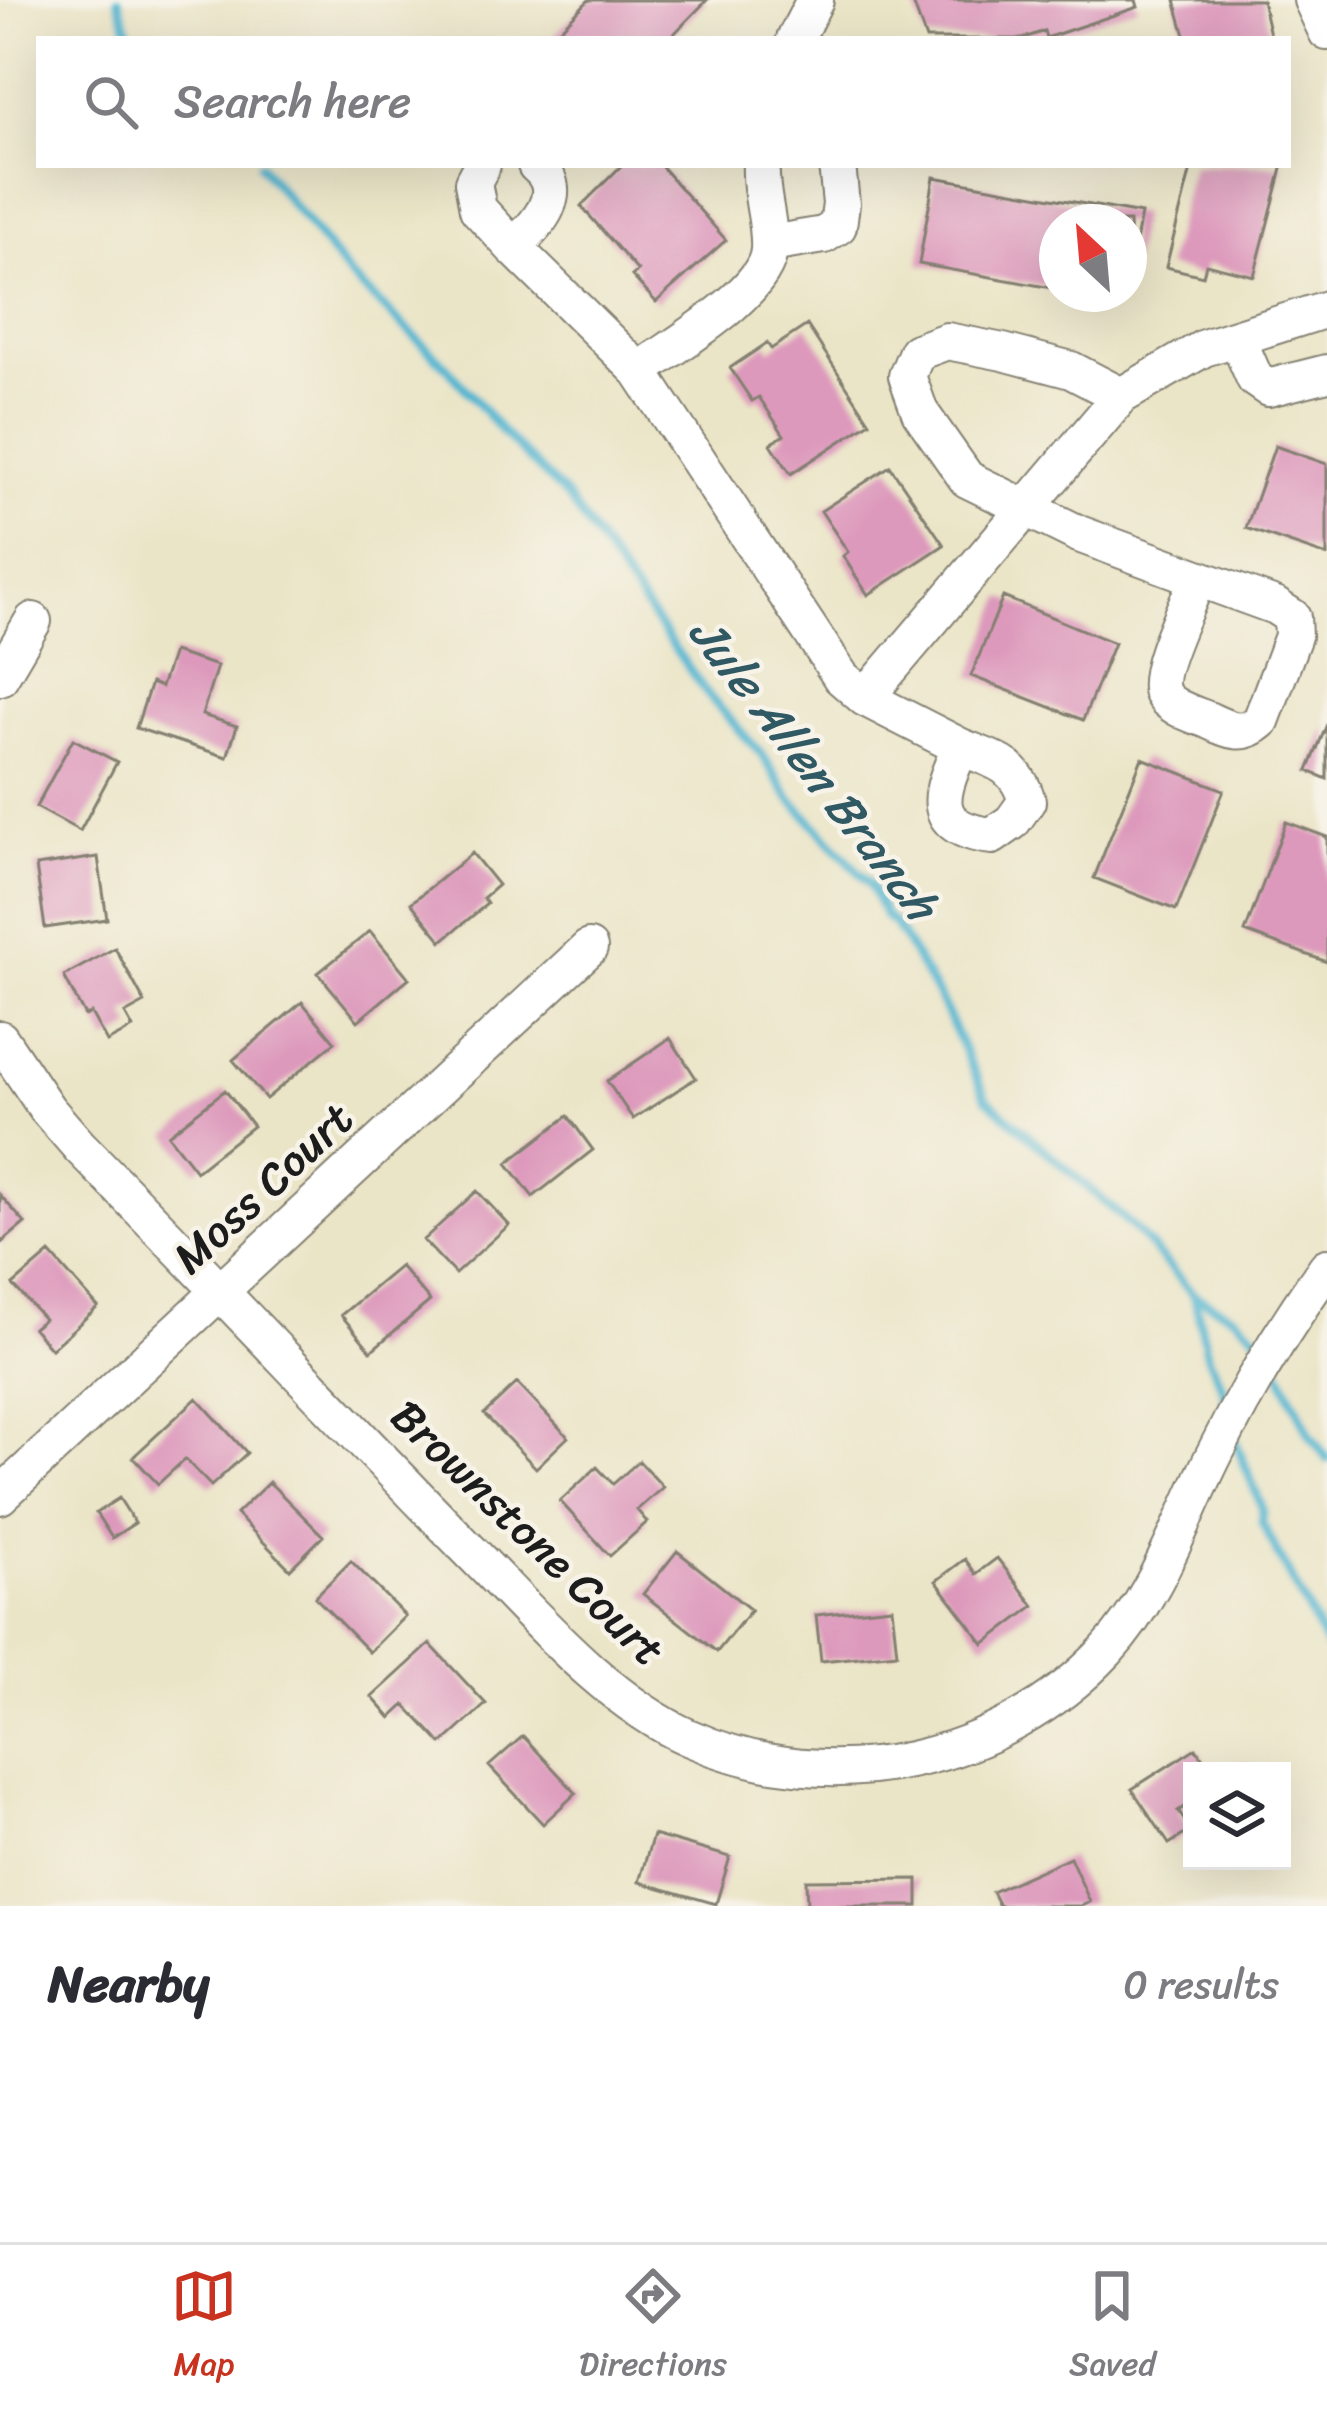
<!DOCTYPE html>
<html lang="en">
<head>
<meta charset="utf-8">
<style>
  :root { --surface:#fff; --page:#f2f2f3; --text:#2b2b33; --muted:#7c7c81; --line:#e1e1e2; --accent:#c8321e }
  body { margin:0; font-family:Sriracha,sans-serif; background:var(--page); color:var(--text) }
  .controls { position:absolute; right:36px; bottom:36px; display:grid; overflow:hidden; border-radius:0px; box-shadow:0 12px 48px #0002 }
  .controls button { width:108px; height:108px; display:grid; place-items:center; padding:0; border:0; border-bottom:3px solid var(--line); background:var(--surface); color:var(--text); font:60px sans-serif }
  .compass { position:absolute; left:1039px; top:204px; width:108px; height:108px; border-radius:50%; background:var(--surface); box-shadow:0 12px 48px #0002; rotate:334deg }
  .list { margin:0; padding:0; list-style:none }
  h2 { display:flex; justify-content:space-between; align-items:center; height:156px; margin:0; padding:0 48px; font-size:51px }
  h2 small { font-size:39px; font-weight:400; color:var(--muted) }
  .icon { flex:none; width:66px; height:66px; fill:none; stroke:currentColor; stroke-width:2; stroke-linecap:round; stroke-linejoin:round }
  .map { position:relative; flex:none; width:1327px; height:1906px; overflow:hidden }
  .search { position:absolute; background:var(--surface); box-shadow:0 12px 48px #0002; left:36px; right:36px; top:36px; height:132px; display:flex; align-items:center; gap:30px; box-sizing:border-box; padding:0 42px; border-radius:0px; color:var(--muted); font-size:45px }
  .sheet { height:336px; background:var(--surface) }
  nav { display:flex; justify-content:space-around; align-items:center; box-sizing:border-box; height:168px; border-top:3px solid var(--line); background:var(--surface); font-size:33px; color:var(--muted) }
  nav a { display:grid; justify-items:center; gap:6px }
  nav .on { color:var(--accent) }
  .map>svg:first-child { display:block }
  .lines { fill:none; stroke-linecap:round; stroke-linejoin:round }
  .stream { stroke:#51b5d0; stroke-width:9 }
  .building { fill:#dd99bc }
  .minor-casing { stroke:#848072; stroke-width:40 }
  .minor { stroke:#fff; stroke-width:36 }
  .labels { text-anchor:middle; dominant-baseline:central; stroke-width:9; stroke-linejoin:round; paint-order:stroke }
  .street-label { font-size:45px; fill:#1c1c1c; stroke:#f7f3e8 }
  .water-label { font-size:48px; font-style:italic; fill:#315964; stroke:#f7f3e8 }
</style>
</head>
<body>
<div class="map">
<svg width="1327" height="1906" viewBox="0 0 1327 1906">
  <rect width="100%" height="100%" fill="#f7f3e8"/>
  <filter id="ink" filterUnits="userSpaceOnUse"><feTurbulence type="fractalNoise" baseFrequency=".00833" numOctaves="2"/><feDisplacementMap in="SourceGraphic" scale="24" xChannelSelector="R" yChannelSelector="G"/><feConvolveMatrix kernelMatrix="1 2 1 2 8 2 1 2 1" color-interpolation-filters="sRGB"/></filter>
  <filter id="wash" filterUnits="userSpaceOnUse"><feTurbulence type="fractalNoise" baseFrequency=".004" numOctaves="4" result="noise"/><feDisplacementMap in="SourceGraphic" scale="48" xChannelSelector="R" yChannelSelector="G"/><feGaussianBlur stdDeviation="2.7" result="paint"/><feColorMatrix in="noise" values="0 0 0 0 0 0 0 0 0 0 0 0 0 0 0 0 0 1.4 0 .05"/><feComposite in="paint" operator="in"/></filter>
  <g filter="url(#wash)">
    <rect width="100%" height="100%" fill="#ebe5c8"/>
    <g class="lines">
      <path class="stream" d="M118 0 132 39
        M260 165 350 276 445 365 503 433 567 497 707 694 763 756 788 796 870 884 885 916 895 924 940 999 986 1098 1132 1226 1194 1295 1208 1357 1223 1387 1227 1407
        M1194 1295 1236 1317 1266 1344
        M1276 1364 1310 1435 1327 1459
        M1233 1435 1263 1510 1262 1523 1327 1647"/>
    </g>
    <g id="blocks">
      <path class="building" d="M589 0H707L669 39H550Z
        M912 0H1136L1138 7 1046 38 1044 31 1022 39H926Z
        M1175 0H1262L1271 39H1186Z
        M622 165H660L726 240 656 302 632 276 638 271 581 206Z
        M1192 165H1283L1254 276 1206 264 1203 276 1166 267Z
        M934 177 1141 214 1131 270 1129 222H1057V289L919 264Z
        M807 325 870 422 791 474 771 444 784 435 759 397 752 401 730 368 767 343 771 349Z
        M1275 446 1327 464V556L1246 528Z
        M890 466 944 545 868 595 843 556 848 552 821 511Z
        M1003 597 1114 643 1083 720 971 676Z
        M173 652 217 666 202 715 237 726 227 757 136 728 151 683 161 687Z
        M1327 724V779L1308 771Z
        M73 739 117 762 80 831 36 807Z
        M1142 758 1224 790 1176 910 1094 878Z
        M1286 822 1327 837V962L1245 932Z
        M472 853 498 885 483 898 487 904 442 941 411 903Z
        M98 857 107 919 45 928 36 866Z
        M370 931 409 978 358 1021 318 973Z
        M115 948 145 1003 125 1014 133 1028 107 1042 91 1013 85 1016 64 976Z
        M302 1002 335 1042 266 1099 233 1060Z
        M670 1038 696 1078 633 1119 607 1081Z
        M225 1090 253 1126 196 1171 168 1135Z
        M568 1116 593 1150 533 1197 507 1163Z
        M477 1191 509 1225 455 1274 423 1240Z
        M0 1195 25 1223 0 1244Z
        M50 1253 98 1307 51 1349 33 1328 44 1319 13 1285Z
        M400 1266 430 1301 371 1351 341 1315Z
        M517 1383 568 1437 536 1468 484 1414Z
        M197 1398 247 1453 211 1486 185 1459 158 1484 133 1457Z
        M639 1461 663 1487 637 1510 647 1522 610 1556 560 1501 597 1467 613 1484Z
        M269 1482 323 1536 290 1569 236 1514Z
        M119 1498 135 1523 112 1538 96 1513Z
        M677 1551 751 1610 717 1652 643 1594Z
        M997 1558 1034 1606 984 1644 936 1581 965 1559 976 1574Z
        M351 1561 405 1616 369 1652 315 1597Z
        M892 1607 897 1653 821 1661 816 1615Z
        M430 1644 486 1704 442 1744 405 1705 391 1718 372 1697Z
        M523 1736 576 1793 543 1824 489 1766Z
        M1196 1748 1211 1771H1192V1802L1178 1811 1191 1830 1169 1844 1132 1789Z
        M653 1835 730 1857 716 1904 639 1882Z
        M1070 1857 1090 1902 1081 1906H999L992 1892Z
        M918 1879V1906H807L806 1880Z"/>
    </g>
  </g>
  <g filter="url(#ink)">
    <use href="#blocks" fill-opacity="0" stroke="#848072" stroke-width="3"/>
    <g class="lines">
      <defs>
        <path id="minor" d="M1312 0 1327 32
          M795 39 815 0
          M482 165 473 182 478 209 513 247C537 226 569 192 536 165
          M770 244 824 235 838 226 841 204 837 165
          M513 247 639 371 841 677 865 698 961 747
          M1237 338 1255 379 1268 388 1327 373
          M639 371C673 346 766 293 769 250 771 222 759 194 761 165
          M1198 578 1079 534 967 479 920 412 907 376 917 352 947 341 1003 352 1071 370 1121 396 1204 348 1327 309
          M1198 578 1275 606 1292 617 1293 636 1261 721C1243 737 1229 730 1210 721 1196 715 1169 708 1162 693 1153 672 1189 601 1198 578Z
          M0 677 33 621
          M865 698 1121 396
          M961 747C995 761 1016 763 1027 801L1012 822 992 836C927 828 939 793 961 747Z
          M0 1039 47 1109 80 1147C209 1278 335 1413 464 1545 529 1610 605 1701 690 1738 831 1801 1002 1762 1106 1651 1158 1595 1181 1520 1215 1453 1247 1388 1285 1326 1327 1267
          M0 1496 589 948"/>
      </defs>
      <use href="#minor" class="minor-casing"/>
      <use href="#minor" class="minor"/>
    </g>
  </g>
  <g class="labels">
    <g class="street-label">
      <text transform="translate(263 1188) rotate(-43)">Moss Court</text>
      <text transform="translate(528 1533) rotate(44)">Brownstone Court</text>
    </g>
    <g class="water-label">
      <text transform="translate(814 768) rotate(52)">Jule Allen Branch</text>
    </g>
  </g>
</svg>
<div class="controls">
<button><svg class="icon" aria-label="layers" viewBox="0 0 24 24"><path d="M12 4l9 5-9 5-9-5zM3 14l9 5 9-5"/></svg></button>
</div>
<svg class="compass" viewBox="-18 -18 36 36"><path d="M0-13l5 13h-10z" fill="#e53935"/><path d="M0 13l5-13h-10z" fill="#7c7c81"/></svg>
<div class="search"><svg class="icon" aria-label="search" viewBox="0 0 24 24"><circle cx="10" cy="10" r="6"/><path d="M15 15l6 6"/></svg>Search here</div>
</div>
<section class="sheet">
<h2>Nearby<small>0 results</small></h2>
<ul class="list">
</ul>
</section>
<nav>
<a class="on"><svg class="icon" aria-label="map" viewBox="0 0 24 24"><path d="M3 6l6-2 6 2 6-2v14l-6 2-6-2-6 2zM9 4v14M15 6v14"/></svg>Map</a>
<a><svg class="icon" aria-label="directions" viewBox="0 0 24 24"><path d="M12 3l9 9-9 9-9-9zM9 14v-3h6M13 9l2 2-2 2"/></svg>Directions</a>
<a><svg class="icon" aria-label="saved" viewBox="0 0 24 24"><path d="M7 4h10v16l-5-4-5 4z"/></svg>Saved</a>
</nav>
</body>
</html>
